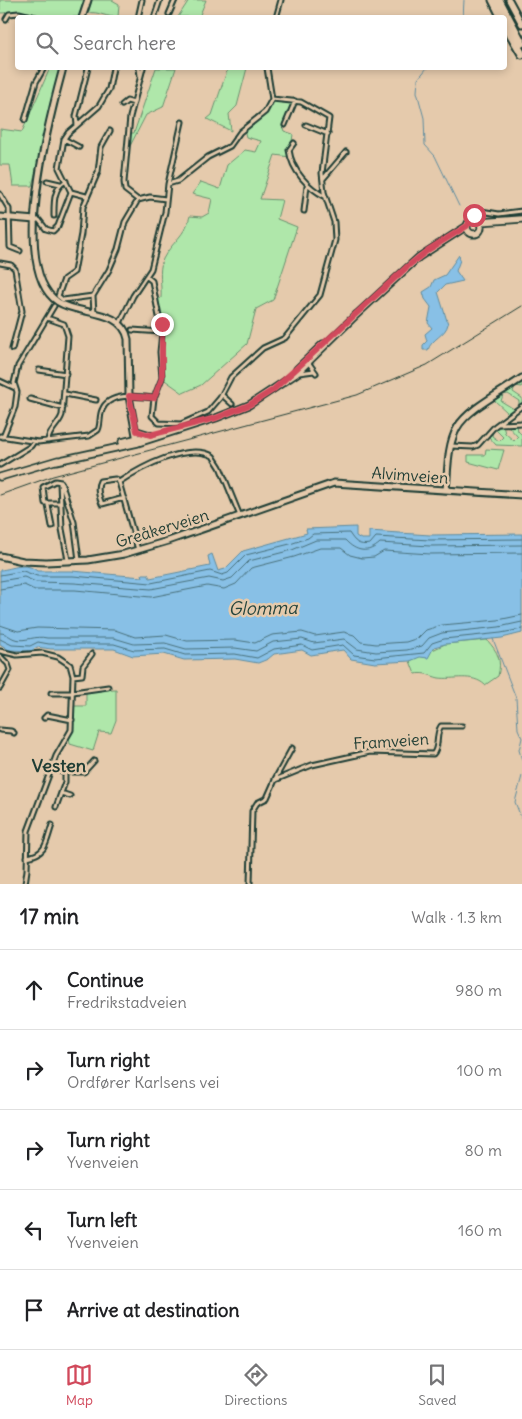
<!DOCTYPE html>
<html lang="en">
<head>
<meta charset="utf-8">
<style>
  :root { --surface:#fff; --page:#f2f2f2; --text:#202124; --muted:#757577; --line:#e0e0e0; --accent:#d1495b }
  body { margin:0; font-family:Delius,sans-serif; background:var(--page); color:var(--text) }
  .stop { position:absolute; width:15px; height:15px; margin:-11px; border:4px solid #d1495b; border-radius:50%; background:#fff }
  .stop.end { background:#d1495b; border-color:#fff; box-shadow:0 1px 5px #0008 }
  .list { margin:0; padding:0; list-style:none }
  h2 { display:flex; justify-content:space-between; align-items:center; height:65px; margin:0; padding:0 20px; font-size:21px }
  h2 small { font-size:16px; font-weight:400; color:var(--muted) }
  .list li { display:grid; grid-template-columns:32px 1fr auto; gap:15px; align-items:center; box-sizing:border-box; height:80px; padding:0 20px; border-top:1px solid var(--line) }
  .list b { display:block; font-size:19px; white-space:nowrap }
  .list p { margin:0; font-size:16px; white-space:nowrap; color:var(--muted) }
  .list em { font-size:16px; font-style:normal; color:var(--muted) }
  .icon { flex:none; width:28px; height:28px; fill:none; stroke:currentColor; stroke-width:2; stroke-linecap:round; stroke-linejoin:round }
  .map { position:relative; flex:none; width:522px; height:884px; overflow:hidden }
  .search { position:absolute; background:var(--surface); box-shadow:0 2px 8px #0003; left:15px; right:15px; top:15px; height:55px; display:flex; align-items:center; gap:12px; box-sizing:border-box; padding:0 18px; border-radius:5px; color:var(--muted); font-size:19px }
  .sheet { height:465px; background:var(--surface) }
  nav { display:flex; justify-content:space-around; align-items:center; box-sizing:border-box; height:70px; border-top:1px solid var(--line); background:var(--surface); font-size:14px; color:var(--muted) }
  nav a { display:grid; justify-items:center; gap:2px }
  nav .on { color:var(--accent) }
  .map>svg:first-child { display:block }
  .green { fill:#afe7aa; stroke:#67926f }
  .water { fill:#88c0e6; stroke:#5e8c9f }
  .lines { fill:none; stroke-linecap:round; stroke-linejoin:round }
  .shore { stroke:#49717b; stroke-width:1 }
  .stream { stroke:#5e8c9f; stroke-width:1 }
  .street-casing { stroke:#1f3d34; stroke-width:7 }
  .secondary-casing { stroke:#1f3d34; stroke-width:9 }
  .primary-casing { stroke:#1f3d34; stroke-width:9 }
  .highway-casing { stroke:#1f3d34; stroke-width:11 }
  .street { stroke:#e5caac; stroke-width:3 }
  .secondary { stroke:#e5caac; stroke-width:5 }
  .primary { stroke:#e5caac; stroke-width:5.5 }
  .highway { stroke:#e5caac; stroke-width:7 }
  .rail { stroke:#1f3d34; stroke-width:1 }
  .route { stroke:#d1495b; stroke-width:6 }
  .labels { text-anchor:middle; dominant-baseline:central; stroke-width:5; stroke-linejoin:round; paint-order:stroke }
  .street-label { font-size:16px; fill:#1f3d34; stroke:#e5caac }
  .water-label { font-size:18px; font-style:italic; fill:#24443d; stroke:#e5caac }
  .neighbourhood-label { font-size:18px; font-weight:bold; fill:#1f3d34; stroke:#e5caac }
</style>
</head>
<body>
<div class="map">
<svg width="522" height="884" viewBox="0 0 522 884">
  <rect width="100%" height="100%" fill="#e5caac"/>
  <filter id="ink" filterUnits="userSpaceOnUse"><feTurbulence type="fractalNoise" baseFrequency=".02" numOctaves="2"/><feDisplacementMap in="SourceGraphic" scale="10" xChannelSelector="R" yChannelSelector="G"/><feConvolveMatrix kernelMatrix="1 2 1 2 8 2 1 2 1" color-interpolation-filters="sRGB"/></filter>
  <g filter="url(#ink)">
    <path class="green" d="M0 0H86L78 17H46L29 12 0 13Z
      M92 0H112L119 4 118 17C107 18 99 11 88 13Z
      M189 0H206L199 17H178Z
      M50 68H61L32 186H13L10 165H0V129L22 132Z
      M156 68H176L163 107 146 115 129 148 130 133H134Z
      M228 68H247L237 106 229 114 231 131 207 119 212 115Z
      M272 99 295 101 282 126 284 131 293 134 290 157 275 155 260 199 282 200 277 219 297 227 273 300 256 309 247 344 201 385 183 393 162 378V337L156 300 161 298C162 286 158 271 163 259 171 243 186 235 190 216L202 217 209 213 212 199 192 194 201 182 220 189 227 165 245 150 256 152 261 141 246 137 244 129 262 115Z
      M522 380V387L515 386 513 392 522 398V403L519 405V401L508 394 503 395 501 401 514 409 508 413 494 400 491 402Z
      M507 425H517L518 431 522 435V446L496 445 489 437 493 432 492 436 499 441 503 437 495 429 503 426 505 433 514 441 518 437Z
      M486 449 504 450 498 470 468 462V455H485Z
      M487 640C498 652 502 660 498 676L485 685C472 673 454 680 439 678 430 676 426 672 415 674L410 661 445 644Z
      M116 689V720L111 733 99 732 93 751 70 744C67 732 72 718 74 706H86V690Z"/>
    <path class="water" d="M459 255 460 260 456 271 463 281 445 285 438 292 448 324C446 335 431 339 428 350H423V345L427 341 425 334 432 328 428 323 431 307 425 299 423 292 431 287 434 280 445 275Z
      M356 527V536L361 539H369V531L430 535 522 534V633L502 638 445 644 434 647 428 658 420 657 410 661 375 663 351 659 343 650 311 655 302 650 274 654 268 659 258 663 235 659 184 660 164 654 133 656 114 649H51L37 647 31 651 9 650 0 644V570C13 569 25 561 37 571H71L143 577 142 574H148L150 578 210 566 208 556 212 554 218 571 225 569 243 551 307 533 306 529Z"/>
    <g class="lines">
      <path class="shore" d="M0 575 23 571 37 576H73L151 583 210 571 222 575 228 573 246 555 290 544 308 538 313 534 349 533C355 542 358 546 370 544L376 537 430 540 522 539
        M0 581 24 577 36 582 74 583 151 589 209 578 223 581 232 578 249 561 292 550 316 540H345C356 552 368 554 380 543L430 546 522 545
        M0 589 24 585 35 590H75L151 597 207 586 224 589 236 584 251 568 294 557 320 548H341L350 555 362 558 374 557 384 551 430 554 522 553
        M0 625 18 631 37 628 115 630 135 637 166 635 187 641 235 640 255 643 272 635 302 632 315 636 344 632 354 635 361 642 376 644 406 642 418 638 426 630 442 625 498 620 522 615
        M0 633C7 633 9 637 15 639 26 642 35 635 47 638H114L134 644 165 643 186 649 235 648 256 651 273 642 302 639 314 643 344 639 357 649 363 650 376 652 407 650 422 646 429 638 442 633 499 627 522 622
        M0 639 12 645 30 646 38 642 49 644H114L134 650 165 649 185 655 235 654 257 658 274 649 302 645 312 650 343 645 354 655 375 658 424 653 432 643 444 639 501 633 522 629"/>
      <path class="stream" d="M463 18 464 0
        M427 68 418 79 417 92 424 118 425 145 435 156 459 206
        M493 639 516 698 518 729 522 738 519 750 522 760
        M522 776 515 802 522 820"/>
      <defs>
        <path id="street" d="M169 14 175 0
          M138 18 142 0
          M154 18 160 0
          M276 18 281 0
          M6 19 9 14 19 13 39 18
          M139 68 140 76
          M122 105 127 101 134 103
          M25 120 36 82 44 68
          M77 125 76 116 88 68
          M285 125 295 101
          M306 125 328 134
          M64 139 79 147
          M294 143 289 150C292 171 308 188 326 197
          M323 179 346 152
          M47 181 60 184
          M168 184 182 122
          M71 192 59 168 64 139 68 133 99 106 109 89 113 68
          M0 194 9 209 10 247 20 251
          M138 200 125 190 124 182 130 117 143 68
          M304 211 307 186
          M54 216C54 203 53 188 66 181
          M35 220H39L46 229 53 231 58 226 71 192 86 196
          M472 220 475 214 481 211 499 214 522 211
          M0 263 11 265 15 269 22 311 12 349
          M93 296 63 300 58 296 64 279 74 272 81 234 83 207 98 172 101 147 110 131
          M94 313 93 296 109 270 118 249 125 222 138 200 150 197 166 199
          M47 318 64 324 68 336 62 415C59 425 48 431 48 441
          M120 323 133 296 151 269 165 212 168 184 178 181 208 157 230 146 240 132 265 112 272 99 267 68
          M132 330 162 332
          M308 362 316 373
          M39 370 66 374
          M299 373 314 371
          M0 381 15 388
          M65 394 96 400
          M222 395 232 404
          M154 398 152 416 159 423 181 424 208 412 220 398 231 377 263 348 285 338 320 295 335 240 334 222 324 192 322 173 329 118 301 102 272 99
          M30 399 63 408
          M500 424 522 423
          M0 436 38 442 89 436 98 430C101 424 99 417 102 410 109 392 138 396 154 398L162 378 160 352 162 332 152 281 147 277
          M3 437 15 407 17 392 14 383 18 366 54 306
          M451 446 473 447 478 445 495 426 522 406
          M0 465 31 446 33 443
          M119 482 115 479 100 481C96 488 99 497 102 504L124 498
          M60 483 62 529 68 560
          M60 503H45L43 487 55 481 61 482 74 522 79 560
          M48 505 52 526
          M138 550 119 482C140 468 187 442 213 456L220 467 240 516
          M0 651 17 655 42 653 58 657 70 665 73 676 71 730 56 756 28 831 27 870 25 884
          M0 656 8 664 10 670 0 688
          M73 676 82 675 83 666 92 654
          M73 692 108 687
          M51 693H73
          M44 718 47 715 72 720
          M0 730 11 731 14 733
          M51 768 62 772H84L94 761
          M275 779 292 748
          M61 793 70 796
          M56 807 65 782V772
          M27 857C47 854 46 842 52 825
          M250 884 252 811 257 803 267 798 275 780 312 765 370 752 433 754C440 747 435 734 441 726H462"/>
        <path id="secondary" d="M509 0 522 24
          M82 18 88 0
          M63 68C50 116 8 269 58 302 80 316 122 308 128 339L129 396 137 441
          M0 217 35 220
          M137 431 150 435
          M446 490C448 470 447 446 457 428 467 409 504 391 522 378
          M0 556 23 561 46 562 88 560 124 554 168 541 334 483 522 495"/>
        <path id="primary" d="M467 227a7 7 0 1 1 14 0a7 7 0 1 1-14 0Z
          M479 222 522 219
          M354 317 419 257 467 226
          M297 369 323 344
          M122 442 147 436
          M56 461 138 443 216 418 249 405 296 374 357 314
          M0 477 58 460"/>
        <path id="highway" d="M493 0 502 18
          M499 0 522 43
          M504 23 522 54"/>
      </defs>
      <use href="#street" class="street-casing"/>
      <use href="#secondary" class="secondary-casing"/>
      <use href="#primary" class="primary-casing"/>
      <use href="#highway" class="highway-casing"/>
      <use href="#street" class="street"/>
      <use href="#secondary" class="secondary"/>
      <use href="#primary" class="primary"/>
      <use href="#highway" class="highway"/>
      <path class="rail" d="M0 495 53 476 357 395 427 365 522 306"/>
    </g>
  </g>
  <g class="lines" filter="url(#ink)">
    <path class="route" d="M162 324V378L154 398 129 396 137 431 150 435 216 418 249 405 273 390 408 266 428 250 467 226 474 215"/>
  </g>
  <g class="labels">
    <g class="street-label">
      <text transform="translate(410 475) rotate(4)">Alvimveien</text>
      <text transform="translate(162 528) rotate(-17)">Greåkerveien</text>
      <text transform="translate(391 741) rotate(-4)">Framveien</text>
    </g>
    <g class="water-label">
      <text transform="translate(263 608) rotate(-1)">Glomma</text>
    </g>
    <g class="neighbourhood-label">
      <text x="59" y="765">Vesten</text>
    </g>
  </g>
</svg>
<div class="stop" style="left:474px;top:215px"></div>
<div class="stop end" style="left:162px;top:324px"></div>
<div class="search"><svg class="icon" aria-label="search" viewBox="0 0 24 24"><circle cx="10" cy="10" r="6"/><path d="M15 15l6 6"/></svg>Search here</div>
</div>
<section class="sheet">
<h2>17 min<small>Walk · 1.3 km</small></h2>
<ul class="list">
<li><svg class="icon" aria-label="ahead" viewBox="0 0 24 24"><path d="M12 20V5M6 11l6-6 6 6"/></svg><div><b>Continue</b><p>Fredrikstadveien</p></div><em>980 m</em></li>
<li><svg class="icon" aria-label="right" viewBox="0 0 24 24"><path d="M7 20v-9h11M14 6l5 5-5 5"/></svg><div><b>Turn right</b><p>Ordfører Karlsens vei</p></div><em>100 m</em></li>
<li><svg class="icon" aria-label="right" viewBox="0 0 24 24"><path d="M7 20v-9h11M14 6l5 5-5 5"/></svg><div><b>Turn right</b><p>Yvenveien</p></div><em>80 m</em></li>
<li><svg class="icon" aria-label="left" viewBox="0 0 24 24"><path d="M17 20v-9H6M10 6l-5 5 5 5"/></svg><div><b>Turn left</b><p>Yvenveien</p></div><em>160 m</em></li>
<li><svg class="icon" aria-label="arrive" viewBox="0 0 24 24"><path d="M6 21V4h12l-3 4 3 4H6"/></svg><div><b>Arrive at destination</b></div></li>
</ul>
</section>
<nav>
<a class="on"><svg class="icon" aria-label="map" viewBox="0 0 24 24"><path d="M3 6l6-2 6 2 6-2v14l-6 2-6-2-6 2zM9 4v14M15 6v14"/></svg>Map</a>
<a><svg class="icon" aria-label="directions" viewBox="0 0 24 24"><path d="M12 3l9 9-9 9-9-9zM9 14v-3h6M13 9l2 2-2 2"/></svg>Directions</a>
<a><svg class="icon" aria-label="saved" viewBox="0 0 24 24"><path d="M7 4h10v16l-5-4-5 4z"/></svg>Saved</a>
</nav>
</body>
</html>
